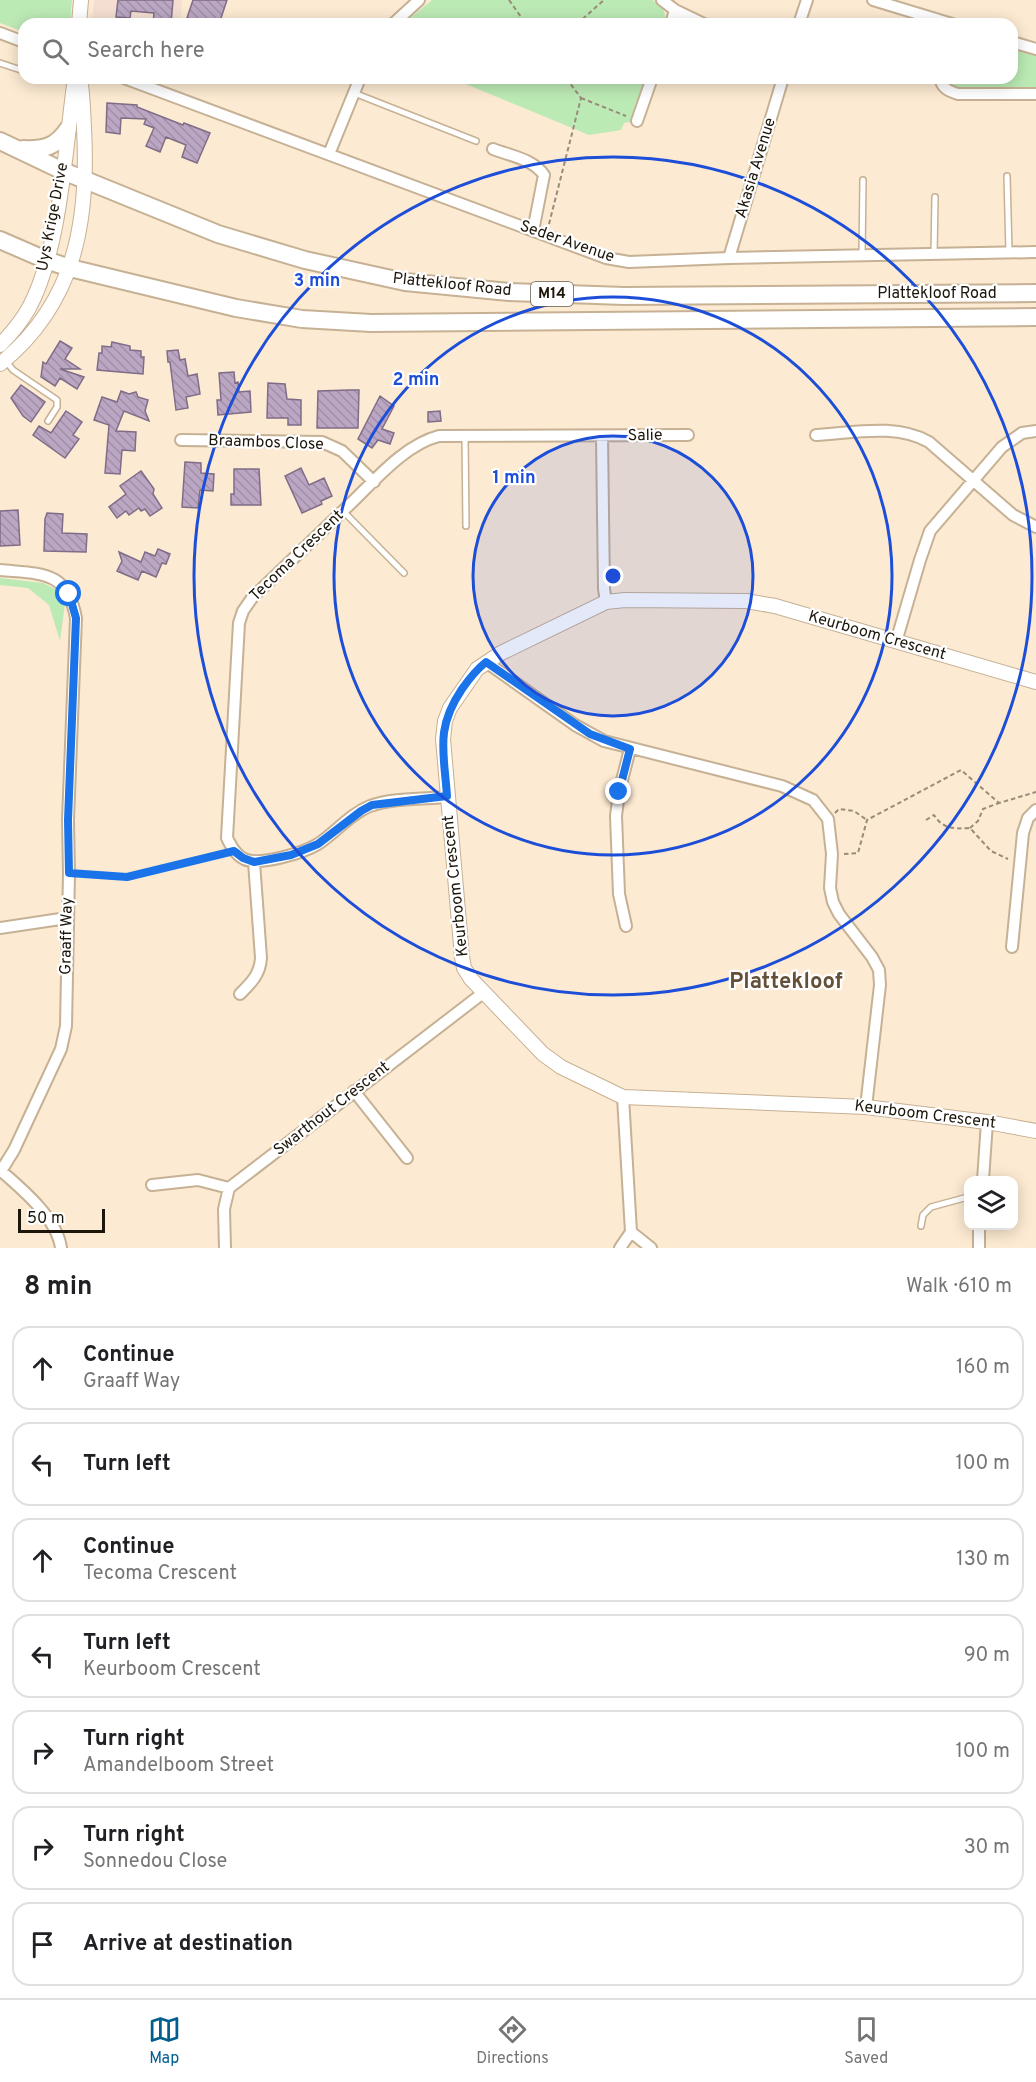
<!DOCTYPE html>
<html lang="en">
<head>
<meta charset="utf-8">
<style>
  :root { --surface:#fff; --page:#f6f6f6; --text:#202124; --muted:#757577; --line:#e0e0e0; --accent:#005f8f }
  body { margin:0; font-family:Overpass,sans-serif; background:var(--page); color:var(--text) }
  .controls { position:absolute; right:18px; bottom:18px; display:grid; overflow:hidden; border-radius:12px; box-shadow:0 3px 15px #0003 }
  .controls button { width:54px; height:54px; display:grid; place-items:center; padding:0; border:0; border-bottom:2px solid var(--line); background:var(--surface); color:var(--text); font:30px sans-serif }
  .scale { position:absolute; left:18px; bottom:15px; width:87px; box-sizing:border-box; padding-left:6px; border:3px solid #1d160b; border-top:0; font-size:16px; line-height:21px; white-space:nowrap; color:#1d160b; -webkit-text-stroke:4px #fff; paint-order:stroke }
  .stop { position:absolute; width:18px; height:18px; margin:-14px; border:4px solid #1a73e8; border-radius:50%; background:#fff }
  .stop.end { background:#1a73e8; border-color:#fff; box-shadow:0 2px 6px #0008 }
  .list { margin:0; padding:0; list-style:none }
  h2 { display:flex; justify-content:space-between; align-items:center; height:78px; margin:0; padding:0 24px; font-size:26px }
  h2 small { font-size:20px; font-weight:400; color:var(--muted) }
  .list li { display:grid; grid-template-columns:39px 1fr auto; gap:18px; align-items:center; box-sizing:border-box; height:84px; margin:0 12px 12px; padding:0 12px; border:2px solid var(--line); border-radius:18px }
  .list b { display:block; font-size:22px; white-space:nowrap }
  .list p { margin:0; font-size:20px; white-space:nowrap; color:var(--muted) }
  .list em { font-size:20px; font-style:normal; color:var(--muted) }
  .icon { flex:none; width:33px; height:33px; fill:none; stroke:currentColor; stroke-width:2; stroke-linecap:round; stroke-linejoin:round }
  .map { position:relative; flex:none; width:1036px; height:1248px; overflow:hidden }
  .search { position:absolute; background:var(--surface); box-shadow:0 3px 15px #0003; left:18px; right:18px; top:18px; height:66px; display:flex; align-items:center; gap:15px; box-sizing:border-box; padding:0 21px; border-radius:18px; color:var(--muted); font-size:22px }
  .sheet { height:750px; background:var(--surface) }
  nav { display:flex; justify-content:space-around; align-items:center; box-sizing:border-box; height:84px; border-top:2px solid var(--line); background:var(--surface); font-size:16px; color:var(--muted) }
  nav a { display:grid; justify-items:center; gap:3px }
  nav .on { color:var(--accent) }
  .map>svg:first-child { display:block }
  .commercial { fill:#f4ded1 }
  .green { fill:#bceab5 }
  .building { fill:url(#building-back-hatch); stroke:#7f6c87; stroke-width:1.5 }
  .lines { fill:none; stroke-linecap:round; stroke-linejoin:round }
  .service-casing { stroke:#c6b194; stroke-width:8 }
  .minor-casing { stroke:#c6b194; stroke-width:14 }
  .tertiary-casing { stroke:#c6b194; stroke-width:16 }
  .primary-casing { stroke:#c6b194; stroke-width:20 }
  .path { stroke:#9a8c7a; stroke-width:2; stroke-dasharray:4.5 3; stroke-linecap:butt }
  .service { stroke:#fff; stroke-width:5 }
  .minor { stroke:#fff; stroke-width:10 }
  .tertiary { stroke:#fff; stroke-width:14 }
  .primary { stroke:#fff; stroke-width:16 }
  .route { stroke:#1a73e8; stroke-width:8 }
  .ring { fill:none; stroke:#1d4ed8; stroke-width:3 }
  .labels { text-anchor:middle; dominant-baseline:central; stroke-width:4.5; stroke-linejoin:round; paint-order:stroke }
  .shield { fill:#fff; stroke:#615c54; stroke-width:1.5 }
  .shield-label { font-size:15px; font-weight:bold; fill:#1d160b }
  .street-label { font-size:16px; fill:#1d160b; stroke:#fff }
  .district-label { font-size:22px; font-weight:bold; fill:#635036; stroke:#fff }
  .centre { fill:#1d4ed8; stroke:#fff; stroke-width:3 }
  .ring-label { font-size:18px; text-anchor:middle; font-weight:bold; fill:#1d4ed8; stroke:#fff; stroke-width:4.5; stroke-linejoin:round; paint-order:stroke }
</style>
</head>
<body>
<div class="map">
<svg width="1036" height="1248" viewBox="0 0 1036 1248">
  <defs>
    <pattern id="building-back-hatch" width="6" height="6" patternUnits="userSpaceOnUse" patternTransform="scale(1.5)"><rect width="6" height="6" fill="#bba7c4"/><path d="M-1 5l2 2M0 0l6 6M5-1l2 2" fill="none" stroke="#a08fa7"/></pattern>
  </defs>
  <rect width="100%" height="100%" fill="#fcead2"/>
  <path class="commercial" d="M94 0H182L180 24H92Z"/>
  <path class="green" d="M0 0H72L70 24H24V32L0 23Z
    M432 0H653C663 7 667 12 664 24H403Z
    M1012 49 1036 56V89L960 90 951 85 946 78H1012Z
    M451 78H645L630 122 624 123 621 130 589 135Z
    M0 578 43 583 55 589 65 604 60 641 49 605 28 588 0 585Z"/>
  <path class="building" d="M118 0H173L171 24H153L154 13 131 11 130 18 116 17Z
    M193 0H227L219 24H185Z
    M107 103 137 105V107L183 125 184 123 210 133 197 163 182 157 186 145 166 137 160 152 146 146 154 128 144 124 146 119 121 118 120 134 106 132Z
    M60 341 72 348 65 359 80 369H60L84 377 77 389 60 378 55 386 41 377 43 362 46 364Z
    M112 342 130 346V350L141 351V357H144L143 374 97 370 99 353H102V346L111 347Z
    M178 350 180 360 185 359 188 376 197 374 200 394 186 397 188 408 176 410 170 362H168L167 351Z
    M234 372 235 383 238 382 239 392 250 391 251 412 218 415 217 400H221L219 373Z
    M268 383 285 384 287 399 301 400V425H288V418H267Z
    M21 385 45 402 31 422 23 416 11 398Z
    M350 390H359L358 428H317L318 391Z
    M121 391 129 394 136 392 138 397 148 400 145 411 149 421 124 411 116 431 136 432 135 451 122 450 120 474 105 473 109 425 94 420 102 397 117 402Z
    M380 396 394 406 382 429 394 433 390 444 378 440 372 448 358 439Z
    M66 411 82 422 73 435 79 439 65 458 33 435 39 426 51 433Z
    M440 411 441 421 428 422V412Z
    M185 462 201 463V473L214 474 213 491 200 490 198 508 182 507Z
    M301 468 309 485 324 478 332 496 321 501 322 504 302 513 285 476Z
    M234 469H259L261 505H231V494H234Z
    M141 471 154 489 153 494 162 508 150 516 145 509 141 511 139 508 129 515 126 511 117 518 109 507 126 494 120 486Z
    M18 510 20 545 0 546V511Z
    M47 513 63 514 62 533 87 534 86 552 44 551 45 519Z
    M158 549 170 554 166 564 162 563 156 577 142 571 138 580 117 571 122 561 119 552 141 562 145 552 155 556Z"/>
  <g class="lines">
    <defs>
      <path id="service" d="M0 63 24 71
        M42 78H43
        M354 93 476 141
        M1007 176 1009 252
        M934 255 935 197
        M862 256 863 180
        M8 358 9 365 13 370 57 400V407L48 421
        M465 436 466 526
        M343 511 404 573
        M921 1226 923 1215 931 1207 968 1197"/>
      <path id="minor" d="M662 0 675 10 704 24
        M873 0 952 24
        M393 24 419 0
        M671 24 675 10
        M799 24 807 0
        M0 33 24 42
        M1012 42 1036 49
        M124 78 606 258 629 262 729 258 1036 252
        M940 78C942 88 948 91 958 94H1036
        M637 121 652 78
        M493 149C511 156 533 159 544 175L533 231
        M329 154 360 78
        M729 258 783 78
        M816 435C853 433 896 423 929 442L1013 515 1036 527
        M602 436 604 589 606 602
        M181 440 322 442 342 451 374 482
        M0 570C42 574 67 570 76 618L68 820 69 873 66 1026 61 1049 14 1150 1 1171
        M896 642 920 560 930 531 1002 447 1022 433 1036 431
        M486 662 575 725 604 741 782 786 813 800 828 819 832 854 830 888 833 902 839 914 872 957 879 970 880 985 866 1107
        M447 797C424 799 391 798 370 806 350 814 336 832 318 844 303 853 260 866 244 859 235 854 231 846 227 838L239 623 243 611 252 598C283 568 314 539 345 509 372 484 403 445 439 436L688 435
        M626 926 619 894 616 816 619 792 630 749
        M0 928 67 918
        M1012 947 1023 833 1028 818 1036 810
        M240 994C252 982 260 974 261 958L254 862
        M354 1091 407 1158
        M0 1170C22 1189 57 1218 61 1248
        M983 1180 987 1122
        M152 1185 198 1180 229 1188
        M631 1232 651 1248
        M225 1248 224 1209 229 1188 483 993
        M620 1248 631 1232 623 1097
        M979 1248V1226"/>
      <path id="tertiary" d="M79 24 81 0
        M0 345C11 334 21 322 29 308 61 248 65 147 75 78
        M0 364C76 303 89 220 84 128 83 111 83 95 80 78
        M1036 682 775 606 746 601 625 600 606 602 501 653 477 669 450 708 445 721 443 739 462 957 464 968 471 979 543 1054 561 1067 623 1097 866 1107 987 1122 1036 1131"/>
      <path id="primary" d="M0 141 63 171 218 234 305 260 405 282 509 292 624 296 1036 293
        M23 149C44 150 56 147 68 129
        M0 240 46 260 70 268 236 308 302 319 371 323 1036 317"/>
    </defs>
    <use href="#service" class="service-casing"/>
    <use href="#minor" class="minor-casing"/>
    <use href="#tertiary" class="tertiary-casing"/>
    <use href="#primary" class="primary-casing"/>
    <path class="path" d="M509 0 526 24
      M577 24 604 0
      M581 98 626 116
      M549 224 581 98 566 78
      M835 813 839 809 854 811 867 820
      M926 820 934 815C943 829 953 829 970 828L991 851 1008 859
      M970 828 978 821 983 809 999 803
      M844 854 858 853 867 820 961 770 999 803 1036 792
      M81 874 127 877 222 854"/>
    <use href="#service" class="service"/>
    <use href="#minor" class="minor"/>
    <use href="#tertiary" class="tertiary"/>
    <use href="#primary" class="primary"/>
  </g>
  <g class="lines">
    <path class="route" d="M69 594 76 618 68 820 69 873 127 877 234 851 243 858 254 862 291 855 318 844 361 811 372 805 447 796C444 752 435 729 462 689 469 679 476 670 486 662L590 734 630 749 619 792"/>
  </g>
  <circle cx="613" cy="576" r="140" fill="#1d4ed8" fill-opacity=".12"/>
  <g class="ring">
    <circle cx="613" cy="576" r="140"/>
    <circle cx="613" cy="576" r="279"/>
    <circle cx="613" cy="576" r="419"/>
  </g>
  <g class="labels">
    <rect class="shield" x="531" y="282" width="42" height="24" rx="4.5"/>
    <g class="shield-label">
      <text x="552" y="294">M14</text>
    </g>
    <g class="street-label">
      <text transform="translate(756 168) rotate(-73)">Akasia Avenue</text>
      <text transform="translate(53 217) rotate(-79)">Uys Krige Drive</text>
      <text transform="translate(567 242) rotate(19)">Seder Avenue</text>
      <text transform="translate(452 285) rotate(6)">Plattekloof Road</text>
      <text x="937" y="294">Plattekloof Road</text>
      <text transform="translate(645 436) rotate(-1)">Salie</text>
      <text transform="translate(266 443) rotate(2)">Braambos Close</text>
      <text transform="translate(297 556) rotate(-44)">Tecoma Crescent</text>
      <text transform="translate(877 636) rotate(16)">Keurboom Crescent</text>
      <text transform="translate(456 886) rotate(-96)">Keurboom Crescent</text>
      <text transform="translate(67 936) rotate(-89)">Graaff Way</text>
      <text transform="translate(332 1109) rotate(-38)">Swarthout Crescent</text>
      <text transform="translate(925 1115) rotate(7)">Keurboom Crescent</text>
    </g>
    <g class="district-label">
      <text x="786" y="982">Plattekloof</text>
    </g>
  </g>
  <circle cx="613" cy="576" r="9" class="centre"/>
  <g class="ring-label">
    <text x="317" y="286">3 min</text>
    <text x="416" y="385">2 min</text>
    <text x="514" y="483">1 min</text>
  </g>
</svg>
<div class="controls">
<button><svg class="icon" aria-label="layers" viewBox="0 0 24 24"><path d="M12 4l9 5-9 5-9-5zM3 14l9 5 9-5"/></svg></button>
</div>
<div class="scale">50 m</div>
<div class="stop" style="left:69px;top:594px"></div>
<div class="stop end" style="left:619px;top:792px"></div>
<div class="search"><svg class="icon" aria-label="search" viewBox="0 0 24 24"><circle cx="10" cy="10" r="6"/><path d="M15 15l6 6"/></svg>Search here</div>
</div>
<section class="sheet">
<h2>8 min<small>Walk · 610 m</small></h2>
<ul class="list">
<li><svg class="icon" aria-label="ahead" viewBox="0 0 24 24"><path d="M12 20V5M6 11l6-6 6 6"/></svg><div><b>Continue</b><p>Graaff Way</p></div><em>160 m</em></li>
<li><svg class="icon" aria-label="left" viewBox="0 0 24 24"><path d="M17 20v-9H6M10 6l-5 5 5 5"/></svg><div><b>Turn left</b></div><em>100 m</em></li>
<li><svg class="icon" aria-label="ahead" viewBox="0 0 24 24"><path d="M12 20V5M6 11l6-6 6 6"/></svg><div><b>Continue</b><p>Tecoma Crescent</p></div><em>130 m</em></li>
<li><svg class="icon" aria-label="left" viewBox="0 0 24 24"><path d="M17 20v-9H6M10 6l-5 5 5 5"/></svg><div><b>Turn left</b><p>Keurboom Crescent</p></div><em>90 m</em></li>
<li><svg class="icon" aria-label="right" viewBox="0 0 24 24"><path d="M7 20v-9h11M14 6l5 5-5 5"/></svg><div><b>Turn right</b><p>Amandelboom Street</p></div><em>100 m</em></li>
<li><svg class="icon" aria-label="right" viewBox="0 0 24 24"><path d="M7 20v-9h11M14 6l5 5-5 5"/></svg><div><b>Turn right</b><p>Sonnedou Close</p></div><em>30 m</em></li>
<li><svg class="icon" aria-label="arrive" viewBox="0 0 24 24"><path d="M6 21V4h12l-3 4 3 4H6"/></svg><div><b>Arrive at destination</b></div></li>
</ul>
</section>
<nav>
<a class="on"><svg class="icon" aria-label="map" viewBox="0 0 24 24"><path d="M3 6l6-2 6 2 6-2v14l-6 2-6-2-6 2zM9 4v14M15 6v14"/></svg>Map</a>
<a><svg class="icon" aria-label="directions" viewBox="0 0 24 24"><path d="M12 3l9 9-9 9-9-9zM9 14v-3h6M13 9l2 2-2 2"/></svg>Directions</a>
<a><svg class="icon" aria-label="saved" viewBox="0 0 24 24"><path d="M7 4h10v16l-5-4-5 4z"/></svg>Saved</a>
</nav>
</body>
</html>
